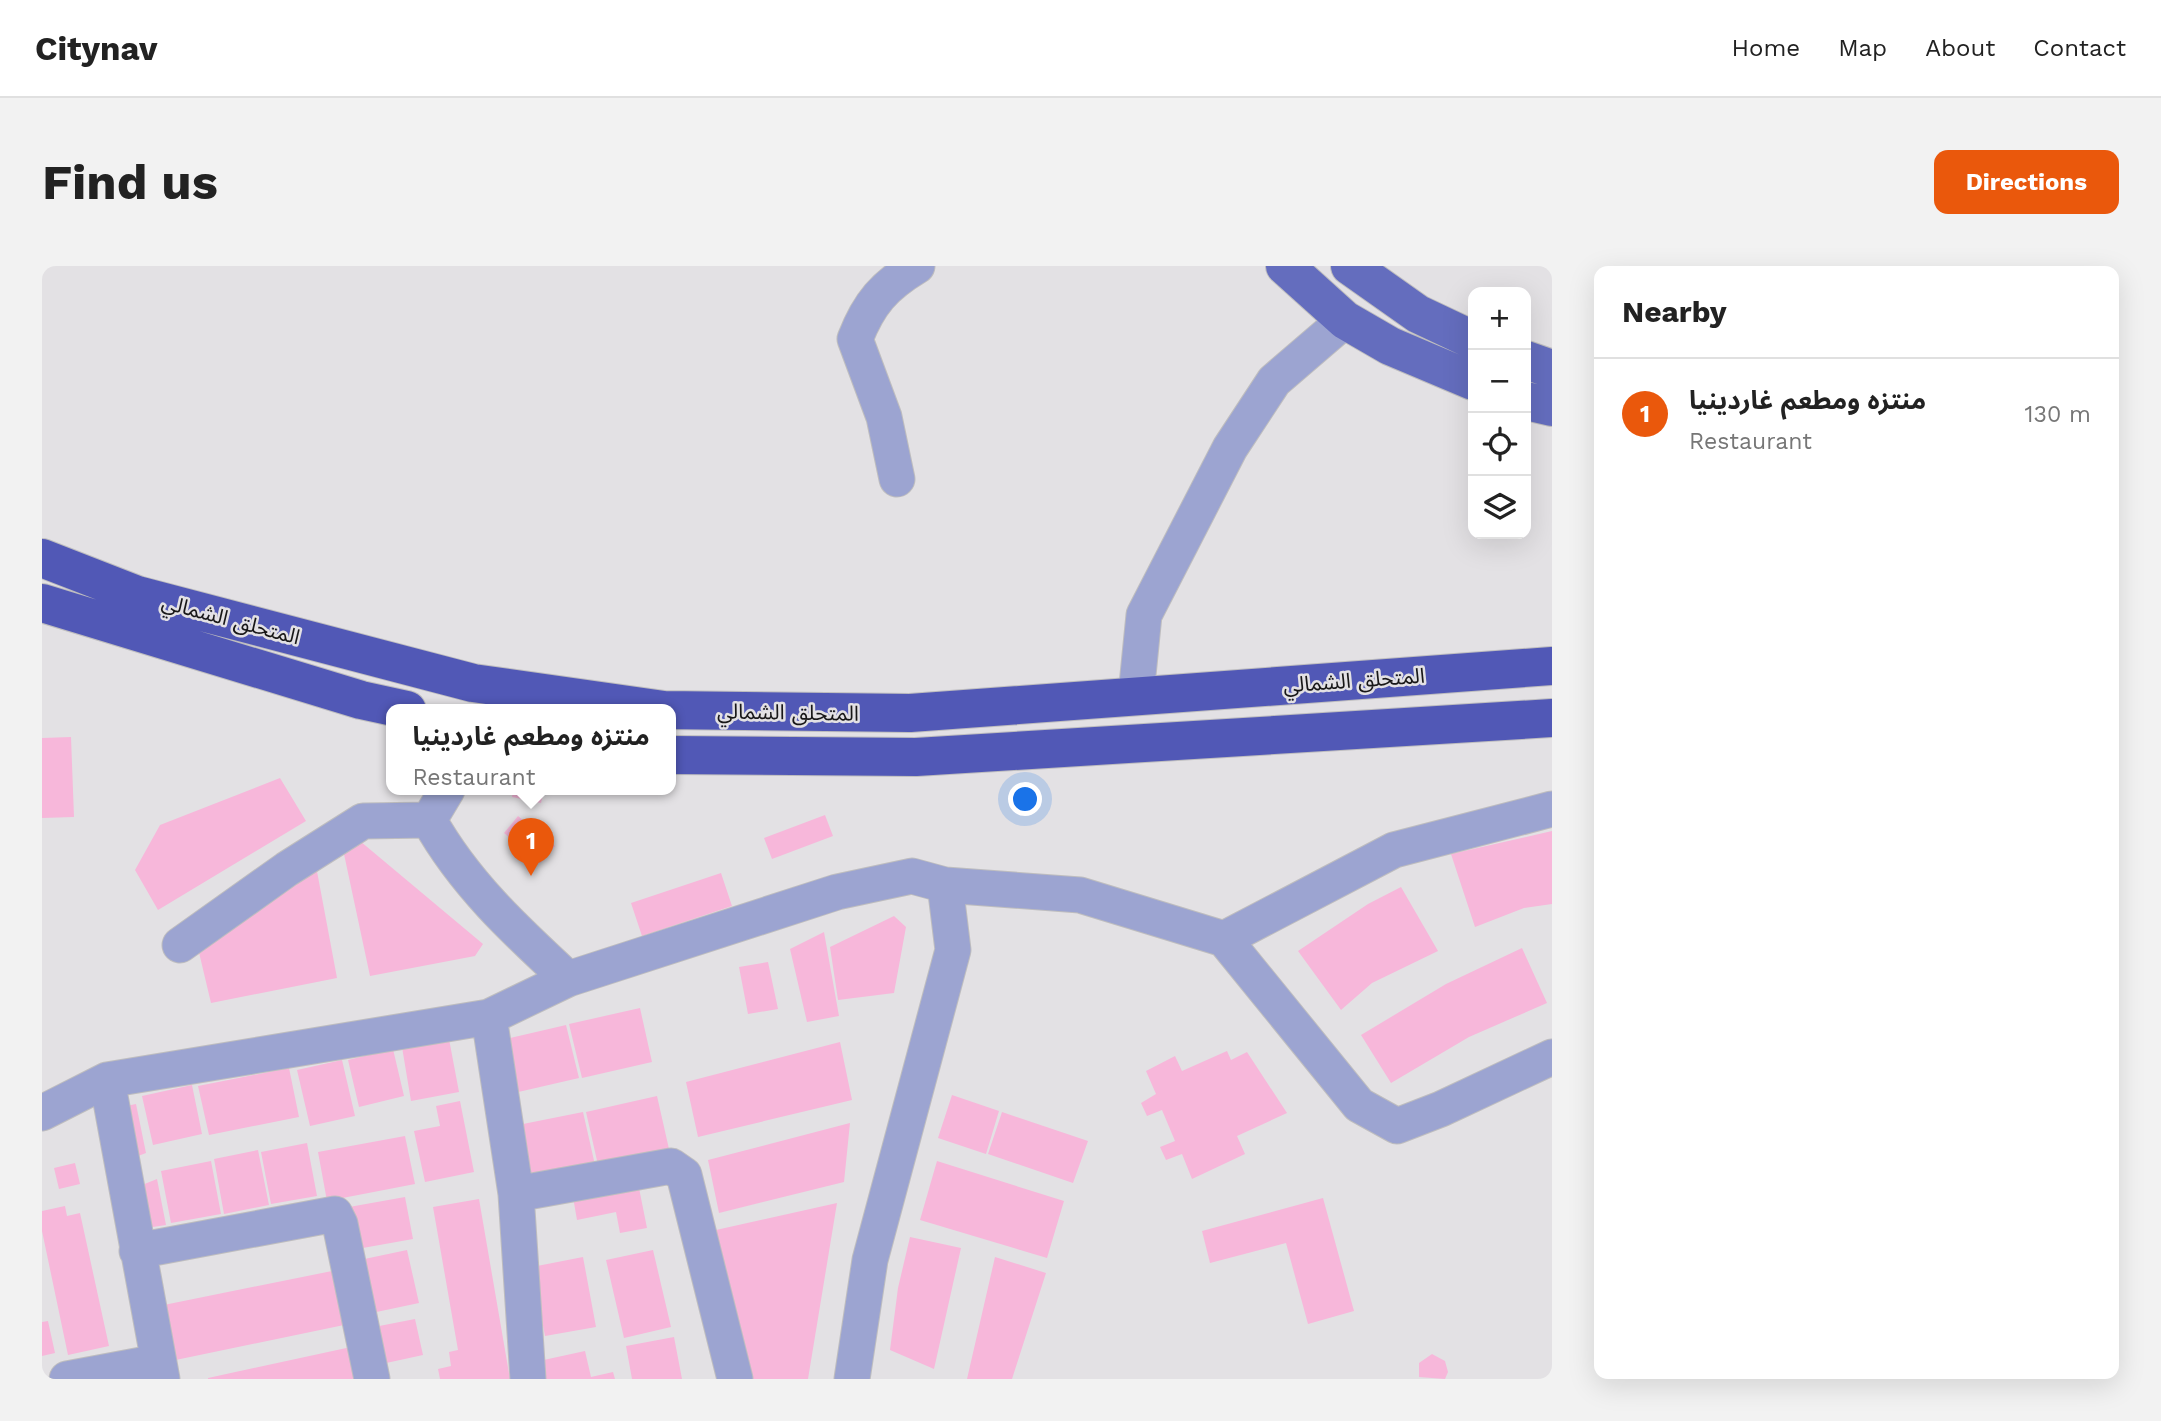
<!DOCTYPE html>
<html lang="en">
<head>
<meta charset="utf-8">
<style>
  :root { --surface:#fff; --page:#f2f2f2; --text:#222; --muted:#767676; --line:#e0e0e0; --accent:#ea580c }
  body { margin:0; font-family:"Work Sans","Noto Sans Arabic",sans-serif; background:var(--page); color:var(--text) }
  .controls { position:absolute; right:21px; top:21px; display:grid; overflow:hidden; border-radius:14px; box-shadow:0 7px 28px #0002 }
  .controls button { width:63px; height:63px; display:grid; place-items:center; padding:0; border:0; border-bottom:2px solid var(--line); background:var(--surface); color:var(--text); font:35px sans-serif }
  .you { position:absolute; left:984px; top:534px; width:24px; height:24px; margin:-18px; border:5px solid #fff; border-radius:50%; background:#1a73e8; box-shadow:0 0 0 10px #1a73e833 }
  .badge { display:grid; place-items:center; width:46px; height:46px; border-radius:50%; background:var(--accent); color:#fff; font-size:23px; font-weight:700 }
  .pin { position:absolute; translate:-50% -58px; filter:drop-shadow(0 2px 4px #0008) }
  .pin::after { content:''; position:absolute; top:37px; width:24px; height:21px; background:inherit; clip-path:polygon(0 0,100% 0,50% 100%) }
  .popup { position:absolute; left:344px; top:438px; width:290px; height:91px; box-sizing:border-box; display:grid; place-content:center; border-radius:14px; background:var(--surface); filter:drop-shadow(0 2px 5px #0005); font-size:23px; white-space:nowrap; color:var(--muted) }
  .popup b { font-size:26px; color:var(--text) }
  .popup::after { content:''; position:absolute; left:50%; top:100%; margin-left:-14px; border:14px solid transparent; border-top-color:var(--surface) }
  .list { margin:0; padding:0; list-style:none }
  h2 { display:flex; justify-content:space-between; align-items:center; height:91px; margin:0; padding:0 28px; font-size:30px }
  h2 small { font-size:23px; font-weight:400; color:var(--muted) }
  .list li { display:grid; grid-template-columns:46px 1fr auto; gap:21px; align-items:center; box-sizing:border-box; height:112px; padding:0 28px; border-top:2px solid var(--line) }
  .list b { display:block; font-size:26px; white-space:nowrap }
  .list p { margin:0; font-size:23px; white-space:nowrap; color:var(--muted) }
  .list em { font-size:23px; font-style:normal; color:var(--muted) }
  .icon { flex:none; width:38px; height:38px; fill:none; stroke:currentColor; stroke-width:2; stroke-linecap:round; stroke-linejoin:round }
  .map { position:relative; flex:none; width:1510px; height:1113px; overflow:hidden; border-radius:14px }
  header { display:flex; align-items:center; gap:42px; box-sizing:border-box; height:98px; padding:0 35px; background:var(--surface); border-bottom:2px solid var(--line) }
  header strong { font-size:33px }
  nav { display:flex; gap:38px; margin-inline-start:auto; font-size:24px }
  .intro { display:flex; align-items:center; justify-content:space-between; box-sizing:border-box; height:168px; padding:0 42px }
  h1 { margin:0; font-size:49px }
  .button { padding:18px 32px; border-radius:14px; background:var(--accent); color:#fff; font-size:24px; font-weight:700 }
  main { display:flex; gap:42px; padding:0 42px }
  aside { flex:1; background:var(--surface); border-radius:14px; box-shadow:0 7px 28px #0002 }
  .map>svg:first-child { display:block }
  .building { fill:#f7b7da }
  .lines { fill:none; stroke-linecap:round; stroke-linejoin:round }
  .minor-casing { stroke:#bebdbf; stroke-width:37 }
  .major-casing { stroke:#bebdbf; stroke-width:40 }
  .highway-casing { stroke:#bebdbf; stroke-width:40 }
  .minor { stroke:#9ca4d1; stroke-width:35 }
  .major { stroke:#646dbe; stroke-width:38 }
  .highway { stroke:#5158b6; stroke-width:38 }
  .labels { text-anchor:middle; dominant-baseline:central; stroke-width:5; stroke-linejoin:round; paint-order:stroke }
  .street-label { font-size:21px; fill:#181718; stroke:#e3e1e4 }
</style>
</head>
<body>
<header>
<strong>Citynav</strong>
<nav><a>Home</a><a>Map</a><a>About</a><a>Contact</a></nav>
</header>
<div class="intro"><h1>Find us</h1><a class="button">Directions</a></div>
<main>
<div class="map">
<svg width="1510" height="1113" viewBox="0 0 1510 1113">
  <rect width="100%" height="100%" fill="#e3e1e4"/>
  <path class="building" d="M29 471 32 551 0 552V472Z
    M238 512 264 555 116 644 93 604 118 559Z
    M471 524H502L499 537 470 531Z
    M783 549 791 570 730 593 722 572Z
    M476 550 513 580 498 597 462 567Z
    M1510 565V638L1482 642 1433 661 1409 588Z
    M312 570 441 678 433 690 328 710 299 574Z
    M274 600 295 712 169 737 155 678Z
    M679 607 690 640 600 670 589 637Z
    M1359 621 1396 685 1330 717 1299 744 1256 685 1326 638Z
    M852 650 864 661 852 727 796 734 788 681Z
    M782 666 797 750 765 756 748 683Z
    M1480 682 1505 737 1427 771 1349 817 1319 769 1404 718Z
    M726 696 736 743 706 748 697 701Z
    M598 742 610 796 540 812 527 758Z
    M524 759 537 812 472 827 460 774Z
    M407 773 417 826 369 835 360 781Z
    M798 776 810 834 656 871 644 816Z
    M351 783 362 830 317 841 306 794Z
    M1185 785 1189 794 1205 786 1245 847 1195 870 1203 888 1150 913 1140 888 1124 894 1118 881 1133 875 1120 844 1105 850 1099 837 1114 828 1104 805 1133 790 1140 805Z
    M300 794 313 850 268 860 255 804Z
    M247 802 257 851 167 869 156 820Z
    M150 819 160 868 111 879 100 830Z
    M910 829 957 845 944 888 896 872Z
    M615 830 627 883 556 899 544 846Z
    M418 835 432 906 383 916 372 865 398 860 394 840Z
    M94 838 104 887 88 893 79 841Z
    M541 846 553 899 487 913 476 859Z
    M960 846 1046 875 1031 917 946 888Z
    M808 857 802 916 677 947 666 894Z
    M363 870 373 918 285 935 276 886Z
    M265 877 275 930 229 938 219 886Z
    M216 884 227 939 182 948 172 893Z
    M169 895 179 948 129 957 119 905Z
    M895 895 1022 935 1005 992 878 954Z
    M33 897 38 918 17 923 12 902Z
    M115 913 124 959 104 962 95 921Z
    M596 917 605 962 578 967 574 946 535 954 531 931Z
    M363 931 371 973 304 985 296 943Z
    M1281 932 1312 1045 1266 1058 1244 977 1168 997 1160 965Z
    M437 933 468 1113H398L396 1103 409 1100 407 1086 416 1084 391 941Z
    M795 937 766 1113H706L674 964Z
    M23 940 25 950 38 947 67 1080 26 1089 0 965V945Z
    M868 971 919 982 892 1103 848 1084 856 1022Z
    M365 984 377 1037 325 1048 313 995Z
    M611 984 629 1061 582 1072 564 994Z
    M541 991 554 1061 503 1070 490 1001Z
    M953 991 1004 1007 970 1113H925Z
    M290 1005 302 1059 124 1096 112 1041Z
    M373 1053 381 1089 335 1099 327 1062Z
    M6 1055 13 1087 0 1090V1056Z
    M632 1071 640 1113H590L584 1080Z
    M309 1081 316 1113H166V1112Z
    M543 1085 549 1111 571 1106 573 1113H501L497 1095Z
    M1390 1088 1403 1095 1406 1106 1403 1113 1377 1111V1097Z"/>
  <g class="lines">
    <defs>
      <path id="minor" d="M855 213 842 151 813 73C827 37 842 20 875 0
        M1094 429 1102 349 1188 182 1232 115 1303 54
        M405 524 387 554C422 617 473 664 526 713
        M1182 673 1317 839 1355 860 1399 843 1510 791
        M138 679 245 603 321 555 387 554
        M447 751 474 928 486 1113
        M65 814 120 1113
        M0 847 65 814 447 751 526 713 795 626 870 610 903 619 1038 629 1182 673 1352 584 1510 543
        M474 928 629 900 642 909 693 1113
        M95 985 293 948 298 958 330 1113
        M25 1113 116 1096
        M810 1113 828 994 911 684 903 619"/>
      <path id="major" d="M1243 0 1303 54 1348 80 1431 115
        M1308 0 1376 48 1431 74
        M1484 94 1510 103
        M1484 135 1510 141"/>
      <path id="highway" d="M0 292 95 329 431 417 622 444 868 447 1510 400
        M0 337 319 434 365 444
        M629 489 874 491 1510 452"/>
    </defs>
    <use href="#minor" class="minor-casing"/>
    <use href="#major" class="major-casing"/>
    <use href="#highway" class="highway-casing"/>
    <use href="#minor" class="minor"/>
    <use href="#major" class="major"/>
    <use href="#highway" class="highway"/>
  </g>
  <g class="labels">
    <g class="street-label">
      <text transform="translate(189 353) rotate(15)">المتحلق الشمالي</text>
      <text transform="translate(1312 414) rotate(-4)">المتحلق الشمالي</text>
      <text transform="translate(746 446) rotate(1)">المتحلق الشمالي</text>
    </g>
  </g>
</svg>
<div class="controls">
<button>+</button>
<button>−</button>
<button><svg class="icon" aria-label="locate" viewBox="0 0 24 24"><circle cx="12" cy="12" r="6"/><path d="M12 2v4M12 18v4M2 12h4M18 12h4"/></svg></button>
<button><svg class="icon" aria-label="layers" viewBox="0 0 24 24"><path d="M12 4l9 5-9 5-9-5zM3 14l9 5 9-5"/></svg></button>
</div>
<div class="you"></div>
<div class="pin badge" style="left:489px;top:610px">1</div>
<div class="popup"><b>منتزه ومطعم غاردينيا</b>Restaurant</div>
</div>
<aside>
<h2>Nearby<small></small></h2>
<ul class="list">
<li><span class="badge">1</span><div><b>منتزه ومطعم غاردينيا</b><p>Restaurant</p></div><em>130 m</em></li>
</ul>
</aside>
</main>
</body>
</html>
